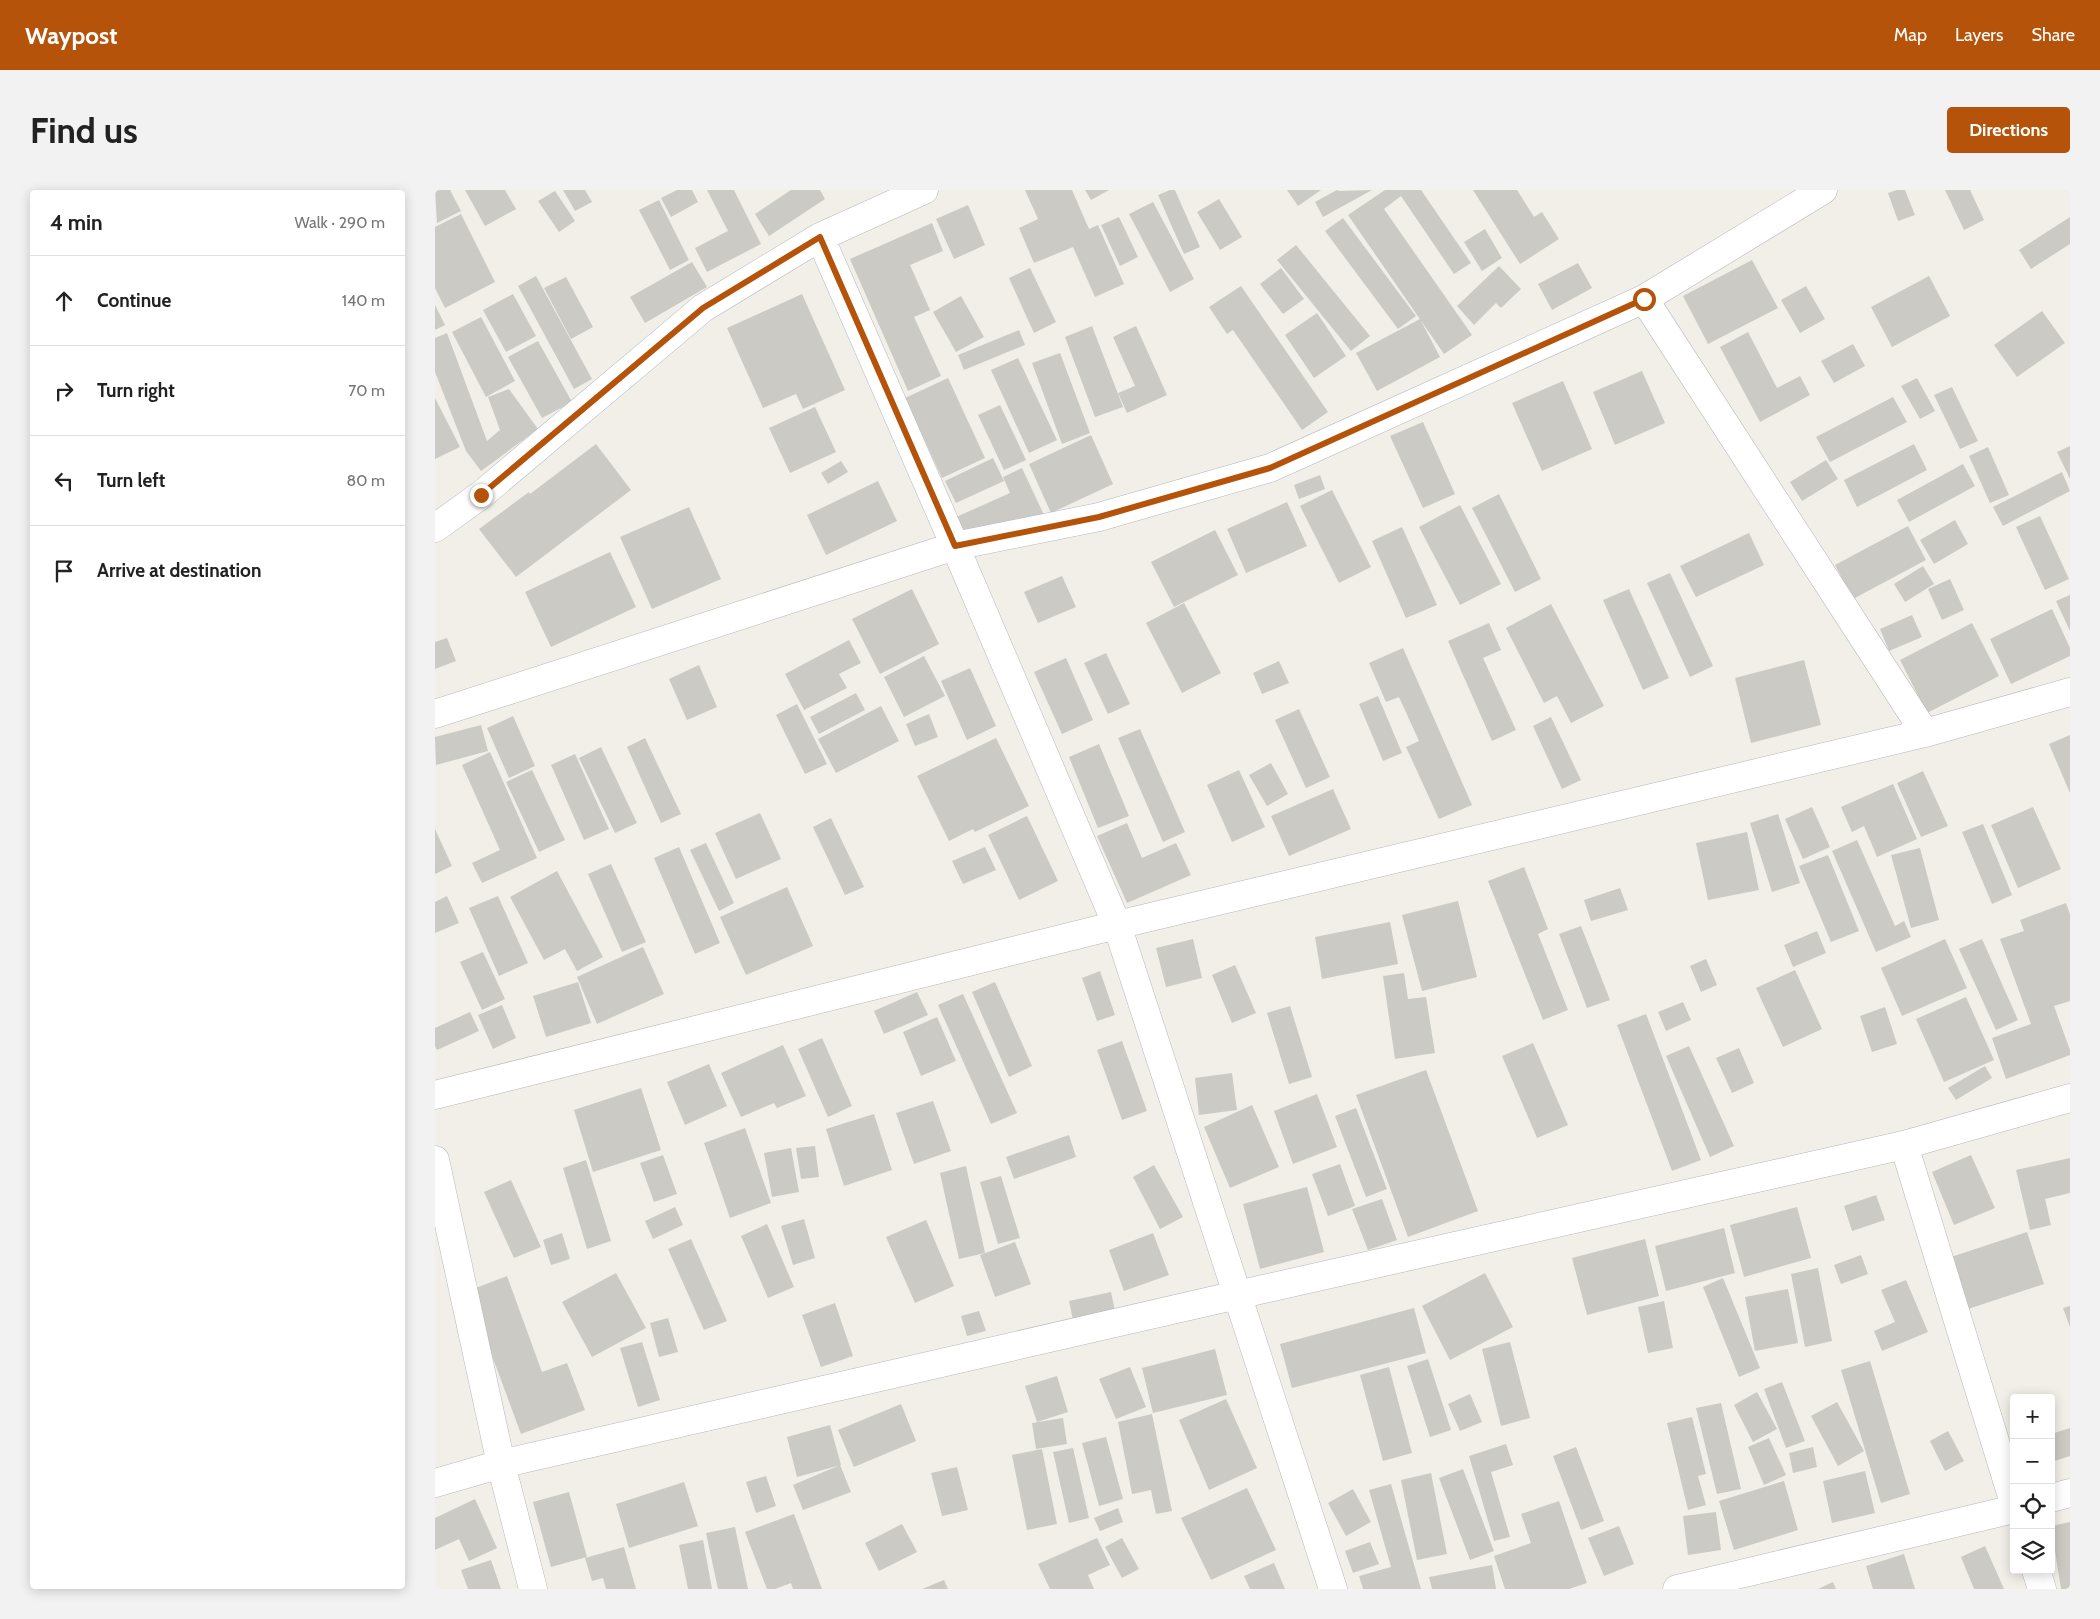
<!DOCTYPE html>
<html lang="en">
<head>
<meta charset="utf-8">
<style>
  :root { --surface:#fff; --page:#f2f2f2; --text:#222; --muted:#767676; --line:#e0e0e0; --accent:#b45309 }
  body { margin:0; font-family:Cabin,sans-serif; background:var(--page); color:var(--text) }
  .controls { position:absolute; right:15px; bottom:15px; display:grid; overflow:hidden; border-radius:5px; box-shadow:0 2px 12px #0003 }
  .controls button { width:45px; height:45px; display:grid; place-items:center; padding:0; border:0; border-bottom:1px solid var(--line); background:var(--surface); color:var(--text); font:25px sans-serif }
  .stop { position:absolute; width:15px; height:15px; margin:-11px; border:4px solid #b45309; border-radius:50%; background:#fff }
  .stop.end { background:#b45309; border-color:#fff; box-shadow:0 1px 5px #0008 }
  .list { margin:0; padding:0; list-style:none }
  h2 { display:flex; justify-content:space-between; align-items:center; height:65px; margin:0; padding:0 20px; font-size:21px }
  h2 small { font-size:16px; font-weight:400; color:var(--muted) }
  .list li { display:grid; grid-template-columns:32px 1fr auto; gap:15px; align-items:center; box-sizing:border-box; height:90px; padding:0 20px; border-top:1px solid var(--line) }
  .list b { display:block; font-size:19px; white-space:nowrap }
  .list em { font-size:16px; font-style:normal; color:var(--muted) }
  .icon { flex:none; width:28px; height:28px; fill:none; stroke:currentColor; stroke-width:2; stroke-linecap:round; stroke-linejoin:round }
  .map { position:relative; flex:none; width:1635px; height:1399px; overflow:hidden; border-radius:5px }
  header { display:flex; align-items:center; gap:30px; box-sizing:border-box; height:70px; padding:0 25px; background:var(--accent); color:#fff }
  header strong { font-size:24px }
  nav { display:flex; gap:28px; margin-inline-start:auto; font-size:18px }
  .intro { display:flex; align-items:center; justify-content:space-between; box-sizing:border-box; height:120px; padding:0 30px }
  h1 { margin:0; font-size:35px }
  .button { padding:12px 22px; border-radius:5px; background:var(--accent); color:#fff; font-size:18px; font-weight:700 }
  main { display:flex; gap:30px; padding:0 30px }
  aside { flex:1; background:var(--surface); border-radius:5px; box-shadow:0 2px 12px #0003 }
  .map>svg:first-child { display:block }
  .building { fill:#cccac5 }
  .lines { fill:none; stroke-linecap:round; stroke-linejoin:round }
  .street-casing { stroke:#b5b8bc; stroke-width:29 }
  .street { stroke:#fff; stroke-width:28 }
  .route { stroke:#b45309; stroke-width:6 }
</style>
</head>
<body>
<header>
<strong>Waypost</strong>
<nav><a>Map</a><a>Layers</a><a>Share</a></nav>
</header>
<div class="intro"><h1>Find us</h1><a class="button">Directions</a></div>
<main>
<aside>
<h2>4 min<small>Walk · 290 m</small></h2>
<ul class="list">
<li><svg class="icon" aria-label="ahead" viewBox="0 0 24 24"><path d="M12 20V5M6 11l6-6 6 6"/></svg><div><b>Continue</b></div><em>140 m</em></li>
<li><svg class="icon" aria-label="right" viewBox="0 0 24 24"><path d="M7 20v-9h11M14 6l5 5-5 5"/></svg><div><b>Turn right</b></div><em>70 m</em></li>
<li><svg class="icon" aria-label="left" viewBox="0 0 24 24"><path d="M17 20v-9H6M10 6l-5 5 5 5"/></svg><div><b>Turn left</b></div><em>80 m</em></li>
<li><svg class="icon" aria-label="arrive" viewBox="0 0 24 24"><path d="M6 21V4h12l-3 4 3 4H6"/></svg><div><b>Arrive at destination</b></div></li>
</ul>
</aside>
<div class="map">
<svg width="1635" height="1399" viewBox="0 0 1635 1399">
  <rect width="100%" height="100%" fill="#f1efe8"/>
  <path class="building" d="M0 0H15L26 21 2 33Z
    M30 0H70L81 19 50 36Z
    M128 0H150L157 12 140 21Z
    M242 0H257L263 12 236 27 226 8Z
    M272 0H299L326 54 272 82 260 58 293 41Z
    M356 0H385L390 9 334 46 320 24Z
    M590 0H637L654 39 663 35 689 94 660 107 638 57 599 73 584 38 603 29Z
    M650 0H674L656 10Z
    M735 0H740L765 57 749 64 723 5Z
    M852 0H886L863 16Z
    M902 0 904 1 937 0 888 27 880 12Z
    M950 0H986L1036 73 1019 84 966 6 949 19 1037 145 1009 164 913 25Z
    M1038 0H1082L1099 27 1107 22 1124 49 1085 74Z
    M1462 0H1470L1480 25 1463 31 1453 3Z
    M1510 0H1535L1549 30 1529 40Z
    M120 1 140 31 124 42 103 11Z
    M784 9 807 47 785 60 762 22Z
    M224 10 254 70 235 80 204 20Z
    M718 12 759 89 735 102 694 24Z
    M533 15 550 55 519 69 501 29Z
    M26 24 60 92 10 118 0 98V37Z
    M684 27 703 67 685 76 666 35Z
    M1635 27V54L1596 79 1584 60Z
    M908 28 981 126 963 139 890 41Z
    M497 33 508 61 475 75 495 120 479 127 506 186 473 201 415 69Z
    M1050 39 1067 68 1047 81 1029 52Z
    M861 55 935 146 916 161 842 70Z
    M1317 70 1343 118 1273 154 1248 106Z
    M257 72 272 97 210 133 195 107Z
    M1143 73 1157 98 1117 120 1103 94Z
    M1064 76 1086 99 1066 118 1061 113 1039 135 1022 116Z
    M595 78 621 132 599 143 574 88Z
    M846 78 869 109 848 124 825 94Z
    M101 86 157 189 139 199 83 96Z
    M1494 86 1515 126 1457 157 1436 117Z
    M131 87 158 137 136 149 109 98Z
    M806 96 893 222 867 240 798 140 792 144 774 117Z
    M1371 96 1390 129 1365 143 1346 110Z
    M78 104 101 146 71 162 48 120Z
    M367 104 410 200 368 219 361 204 328 218 292 138Z
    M526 106 549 147 521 162 498 122Z
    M0 115 10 135 0 140Z
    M1607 121 1630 153 1582 187 1559 155Z
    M882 123 911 166 879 188 850 145Z
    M46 127 80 191 51 207 17 142Z
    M985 129 1005 167 942 201 921 163Z
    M657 136 688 217 660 227 630 147Z
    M701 136 732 205 692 223 683 203 700 196 678 147Z
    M584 140 590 155 529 180 523 165Z
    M1313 142 1342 198 1365 186 1375 205 1325 232 1285 157Z
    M12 143 52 251 65 240 53 207 74 199 103 239 46 281 31 261 0 182V148Z
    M103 151 137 212 107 228 73 167Z
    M1418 154 1430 176 1399 193 1386 171Z
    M625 163 655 243 627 254 597 173Z
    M583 168 622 250 594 263 556 180Z
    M1207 181 1230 233 1180 255 1158 202Z
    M513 188 550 268 507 288 470 208Z
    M1482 188 1500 221 1485 229 1466 196Z
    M1128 191 1157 259 1107 281 1077 213Z
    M1517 197 1543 251 1525 259 1499 205Z
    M1458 207 1472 232 1395 272 1381 247Z
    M0 208 25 257 0 269Z
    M565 215 591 270 569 280 543 225Z
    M380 217 401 262 355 283 334 238Z
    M988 232 1020 304 988 318 955 246Z
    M656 245 678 294 616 323 594 274Z
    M161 254 196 300 81 387 44 339 94 302 95 304Z
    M1479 254 1492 280 1422 317 1409 290Z
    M1635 256V289L1622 262Z
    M1553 257 1574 305 1555 313 1534 266Z
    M558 268 569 291 521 313 510 291Z
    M1391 270 1403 289 1367 311 1355 292Z
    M406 271 413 282 393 294 386 283Z
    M1528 274 1540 296 1474 332 1462 310Z
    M587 278 609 325 534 360 519 328 575 303 568 287Z
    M1627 282 1635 301 1568 336 1558 317Z
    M885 285 890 299 864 309 859 295Z
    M443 291 462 331 391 365 372 325Z
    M897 300 936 377 904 393 865 316Z
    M1064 304 1106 389 1080 402 1037 318Z
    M852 312 872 356 811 383 792 339Z
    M1025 315 1066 394 1025 415 984 337Z
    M254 317 286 389 217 419 185 347Z
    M1605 326 1634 389 1610 400 1581 337Z
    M1520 330 1533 354 1499 374 1485 350Z
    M1473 336 1491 370 1418 409 1400 375Z
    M967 337 1002 415 971 428 937 351Z
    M780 340 803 385 739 417 716 372Z
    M1314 343 1329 375 1261 407 1245 376Z
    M175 362 201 417 116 457 90 402Z
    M1488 376 1499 394 1470 412 1459 394Z
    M1235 383 1278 476 1255 487 1212 393Z
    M627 386 641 417 603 433 589 402Z
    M1515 389 1529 420 1507 430 1493 399Z
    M477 399 504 454 445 484 417 429Z
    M1194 399 1234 488 1208 500 1168 410Z
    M1635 405V441L1621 411Z
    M749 413 786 483 747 503 711 433Z
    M1116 414 1169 516 1136 533 1122 506 1109 513 1071 438Z
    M1617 419 1635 458V466L1576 494 1555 449Z
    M1477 425 1487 447 1454 461 1445 439Z
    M1054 433 1066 460 1048 468 1081 540 1057 551 1013 451Z
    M1537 433 1564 486 1492 523 1465 470Z
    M12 448 21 471 0 479V452Z
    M414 450 426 473 404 484 412 498 369 520 350 484Z
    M968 458 1037 615 1004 629 971 557 984 551 964 507 951 512 934 473Z
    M671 463 695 514 673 524 649 473Z
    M489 466 510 506 469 527 449 487Z
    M631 468 658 530 627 544 599 482Z
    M1369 470 1386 535 1316 553 1300 488Z
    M844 471 854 493 827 504 818 483Z
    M264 475 282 517 252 530 234 489Z
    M535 478 561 536 532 550 506 491Z
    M421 503 430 520 384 544 375 527Z
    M943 506 967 563 948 571 924 514Z
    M362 514 392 574 370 584 341 525Z
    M446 516 464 551 401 583 383 549Z
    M864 519 895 587 871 598 840 530Z
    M494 524 503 547 480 556 471 534Z
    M78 526 100 576 74 588 52 538Z
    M1116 527 1146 590 1127 599 1098 536Z
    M46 535 53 561 1 575 0 547Z
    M705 539 750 642 728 652 683 548Z
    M1635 545V603L1614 554Z
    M210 548 246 624 226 633 192 557Z
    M561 548 594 616 540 642 538 639 514 651 482 586Z
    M664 554 694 626 663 638 634 567Z
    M166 557 202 633 180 643 144 568Z
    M55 562 102 668 47 693 37 673 65 660 27 575Z
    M140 564 174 639 149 650 116 575Z
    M836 573 853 604 832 616 814 585Z
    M97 580 130 650 104 662 71 592Z
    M804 580 830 637 797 652 772 595Z
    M1488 581 1513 636 1486 647 1462 593Z
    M1458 594 1482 649 1442 667 1429 636 1417 642 1406 617Z
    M898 599 916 639 854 666 836 626Z
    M1377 617 1395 657 1368 669 1350 629Z
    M1598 617 1626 679 1583 698 1556 635Z
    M325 623 346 669 301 689 280 643Z
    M1343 624 1365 693 1337 702 1315 633Z
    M592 626 623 691 584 710 553 645Z
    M396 628 429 697 410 705 378 637Z
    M692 633 707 668 741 653 756 685 692 713 662 646Z
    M1548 634 1577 705 1557 714 1527 642Z
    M0 639 17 676 0 684Z
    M1312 642 1324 700 1273 710 1261 653Z
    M1422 650 1460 736 1469 731 1476 747 1441 762 1397 661Z
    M271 653 299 713 284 721 255 660Z
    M244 657 285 753 260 764 219 668Z
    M550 657 561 680 528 694 517 671Z
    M1485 658 1504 730 1476 738 1456 665Z
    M1393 665 1424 741 1396 752 1364 676Z
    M176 674 211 752 187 762 153 684Z
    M1089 677 1113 739 1103 744 1133 820 1108 830 1053 691Z
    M122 681 168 767 142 781 130 759 109 770 75 707Z
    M352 697 378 756 311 785 285 727Z
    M1185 698 1193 720 1156 731 1149 710Z
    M12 706 24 733 0 743V712Z
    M63 706 93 773 64 786 34 718Z
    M1023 711 1042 787 987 801 967 725Z
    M1631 713 1635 724V811L1619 816 1635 860V865L1571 889 1557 848 1596 834 1565 749 1589 741 1585 730Z
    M955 732 963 774 887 789 880 747Z
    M1146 736 1175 810 1152 818 1124 744Z
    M1382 741 1391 763 1358 777 1349 755Z
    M758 749 767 788 731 797 721 758Z
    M1510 749 1532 798 1467 826 1446 778Z
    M1547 749 1583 830 1561 840 1524 759Z
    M208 757 229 804 162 834 142 787Z
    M48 762 70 809 47 820 25 772Z
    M1271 769 1282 795 1266 802 1255 776Z
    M800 775 821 823 797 833 777 785Z
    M1360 780 1387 839 1348 857 1321 798Z
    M665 781 680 825 662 831 647 788Z
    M969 783 973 809 991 807 1000 863 960 869 948 786Z
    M143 792 156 833 111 847 98 806Z
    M560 792 597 876 574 887 537 802Z
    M482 802 493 825 449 844 439 821Z
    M528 804 582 923 556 934 503 815Z
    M1531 807 1559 870 1509 892 1481 829Z
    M1248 812 1256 830 1231 841 1223 822Z
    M67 815 81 848 58 859 43 825Z
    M855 816 877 887 854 894 832 823Z
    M1450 817 1462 854 1437 862 1425 826Z
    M35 822 44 841 2 860 0 856V838Z
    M1211 824 1266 970 1237 981 1182 835Z
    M502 827 521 871 486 886 468 842Z
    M387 848 417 916 393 927 363 859Z
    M687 851 712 921 687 930 662 860Z
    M1098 853 1133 935 1102 948 1067 866Z
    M348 855 371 906 342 918 339 913 306 927 286 883Z
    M1254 856 1299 956 1275 967 1231 866Z
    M1304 858 1319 893 1297 903 1281 868Z
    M274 874 292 916 250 935 232 892Z
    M1550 876 1557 888 1521 910 1513 898Z
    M991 880 1043 1021 973 1047 921 905Z
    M797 883 802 920 764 925 760 888Z
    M206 898 226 960 158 982 139 920Z
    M882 904 902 957 858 974 839 921Z
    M498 911 516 961 479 974 461 923Z
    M817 915 844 977 795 998 769 937Z
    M921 918 952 999 931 1007 900 926Z
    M439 924 457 980 409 996 391 939Z
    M310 938 336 1013 295 1028 269 953Z
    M634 945 641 967 579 989 571 967Z
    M380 956 384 987 366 989 361 958Z
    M356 958 364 1002 337 1007 329 963Z
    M228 965 242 1004 219 1012 205 973Z
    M1536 965 1560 1018 1519 1035 1497 982Z
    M1635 968V1003L1610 1009 1616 1035 1595 1040 1581 980Z
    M151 970 176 1051 152 1059 128 978Z
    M905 974 920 1016 893 1026 877 984Z
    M719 975 748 1027 725 1039 698 987Z
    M531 976 550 1063 524 1069 505 983Z
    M566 986 585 1048 563 1054 545 992Z
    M76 990 106 1057 79 1068 49 1002Z
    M872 997 889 1062 825 1079 808 1014Z
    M1441 1005 1450 1030 1417 1041 1409 1016Z
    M947 1009 962 1050 933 1060 917 1019Z
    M240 1017 248 1035 218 1049 210 1031Z
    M1362 1017 1376 1068 1309 1087 1295 1035Z
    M369 1029 380 1068 358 1075 346 1036Z
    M491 1030 519 1096 480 1113 451 1047Z
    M332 1034 359 1097 333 1108 306 1046Z
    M1289 1038 1300 1083 1231 1101 1220 1056Z
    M1592 1042 1609 1094 1530 1120 1513 1068Z
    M127 1043 135 1069 116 1075 108 1050Z
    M718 1043 734 1085 689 1101 674 1060Z
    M256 1049 292 1131 269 1140 233 1059Z
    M1210 1049 1224 1106 1152 1125 1137 1068Z
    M580 1052 596 1094 560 1107 545 1065Z
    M1426 1065 1433 1084 1406 1094 1399 1075Z
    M1383 1078 1397 1151 1370 1157 1356 1084Z
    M181 1083 211 1138 157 1167 127 1112Z
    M1050 1083 1078 1137 1015 1170 987 1116Z
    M72 1086 107 1182 132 1173 150 1220 86 1244 33 1101Z
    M1288 1088 1325 1178 1304 1187 1268 1097Z
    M1471 1090 1493 1142 1447 1161 1439 1141 1460 1132 1446 1100Z
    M1353 1099 1363 1153 1320 1161 1310 1107Z
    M676 1102 680 1121 638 1130 634 1111Z
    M1229 1111 1238 1158 1213 1163 1203 1117Z
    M400 1113 418 1166 386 1177 367 1125Z
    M1635 1116V1137L1628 1118Z
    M979 1118 991 1163 857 1198 845 1154Z
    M544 1121 551 1141 532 1146 526 1126Z
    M233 1128 243 1162 224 1167 215 1133Z
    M207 1152 225 1210 203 1217 185 1158Z
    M1075 1152 1095 1228 1066 1236 1047 1159Z
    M780 1159 792 1205 718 1223 707 1178Z
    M993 1169 1016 1240 995 1247 972 1176Z
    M1435 1171 1475 1304 1446 1313 1406 1180Z
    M695 1177 711 1217 681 1229 664 1189Z
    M954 1177 977 1263 948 1271 925 1185Z
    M622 1186 633 1222 602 1232 590 1196Z
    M1347 1192 1370 1251 1351 1258 1329 1199Z
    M1322 1202 1342 1239 1318 1252 1299 1215Z
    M1035 1204 1047 1232 1025 1241 1013 1214Z
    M791 1209 822 1278 774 1300 744 1230Z
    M1402 1212 1429 1261 1403 1276 1376 1226Z
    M1286 1213 1306 1299 1282 1304 1261 1218Z
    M466 1214 481 1251 419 1277 403 1240Z
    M717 1224 737 1321 721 1324 716 1300 697 1304 683 1232Z
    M1257 1227 1271 1284 1263 1286 1271 1315 1253 1320 1232 1233Z
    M628 1228 632 1254 601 1259 597 1233Z
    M395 1235 406 1275 362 1287 352 1247Z
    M1635 1238V1266L1616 1272V1244Z
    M1513 1241 1529 1271 1510 1281 1495 1251Z
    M671 1247 688 1309 664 1316 647 1253Z
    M1334 1248 1351 1285 1329 1295 1313 1257Z
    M1071 1254 1078 1275 1056 1282 1075 1347 1059 1351 1034 1266Z
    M1141 1257 1169 1331 1146 1340 1118 1266Z
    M1378 1257 1382 1277 1358 1283 1354 1263Z
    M638 1258 654 1328 634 1333 618 1262Z
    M607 1259 622 1334 592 1340 577 1265Z
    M405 1275 416 1302 368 1320 358 1295Z
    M522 1277 533 1320 507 1326 496 1283Z
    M1028 1279 1059 1361 1035 1370 1004 1288Z
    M1430 1281 1440 1323 1397 1333 1388 1291Z
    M996 1283 1012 1364 982 1370 966 1290Z
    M331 1286 341 1316 321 1323 311 1292Z
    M1349 1291 1363 1340 1299 1360 1284 1311Z
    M249 1292 263 1336 194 1358 181 1314Z
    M956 1294 986 1399H928L924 1386 956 1377 934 1300Z
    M812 1298 841 1360 776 1390 746 1328Z
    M918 1299 936 1332 911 1346 893 1313Z
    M134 1302 152 1367 116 1377 98 1312Z
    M40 1309 62 1358 34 1371 24 1349 0 1360V1328Z
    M1124 1311 1152 1393 1134 1399H1070L1059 1366 1096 1353 1086 1324Z
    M683 1318 688 1332 665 1341 659 1328Z
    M1281 1322 1286 1360 1253 1365 1248 1326Z
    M359 1324 387 1399H358L356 1393 340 1399H332L310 1342Z
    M1635 1332V1399H1626L1616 1336Z
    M467 1334 482 1362 444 1381 430 1353Z
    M1184 1336 1199 1374 1169 1386 1153 1348Z
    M300 1337 313 1399H283L271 1343Z
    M662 1348 675 1375 653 1385 659 1399H615L603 1374Z
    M687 1348 704 1379 687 1388 670 1357Z
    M268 1350 277 1399H253L244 1355Z
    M935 1352 944 1374 918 1383 910 1361Z
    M1550 1356 1569 1399H1539L1526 1367Z
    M189 1357 201 1399H171L168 1388 157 1391 150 1368Z
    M1469 1364 1480 1399H1438L1431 1376Z
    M56 1370 66 1399H33L26 1380Z
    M839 1373 850 1399H815L809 1386Z
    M1057 1375 1061 1399H997L994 1387Z
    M509 1390 513 1399H487Z
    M1398 1392 1401 1399H1383Z"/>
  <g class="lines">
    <defs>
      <path id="street" d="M385 47 520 356 682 735 898 1399
        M1209 109 1490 543
        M0 338 46 305 268 118 385 47 489 0
        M0 524 520 356 664 327 835 278 1209 109 1388 0
        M0 905 682 735 1490 543 1635 502
        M1469 955 1579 1313
        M0 970 66 1274 98 1399
        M0 1293 66 1274 802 1105 1469 955 1635 908
        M1616 1308 1635 1303
        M1601 1380 1607 1399
        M1242 1399 1579 1319"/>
    </defs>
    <use href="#street" class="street-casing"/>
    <use href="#street" class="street"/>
  </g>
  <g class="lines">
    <path class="route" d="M46 305 268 118 385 47 520 356 664 327 835 278 1209 109"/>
  </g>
</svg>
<div class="controls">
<button>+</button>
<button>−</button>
<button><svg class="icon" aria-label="locate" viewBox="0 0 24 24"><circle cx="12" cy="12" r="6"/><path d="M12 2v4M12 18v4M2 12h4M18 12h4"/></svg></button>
<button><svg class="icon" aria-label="layers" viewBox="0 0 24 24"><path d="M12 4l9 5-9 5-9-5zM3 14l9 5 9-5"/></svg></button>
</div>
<div class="stop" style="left:1209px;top:109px"></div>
<div class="stop end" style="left:46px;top:305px"></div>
</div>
</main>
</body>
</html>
